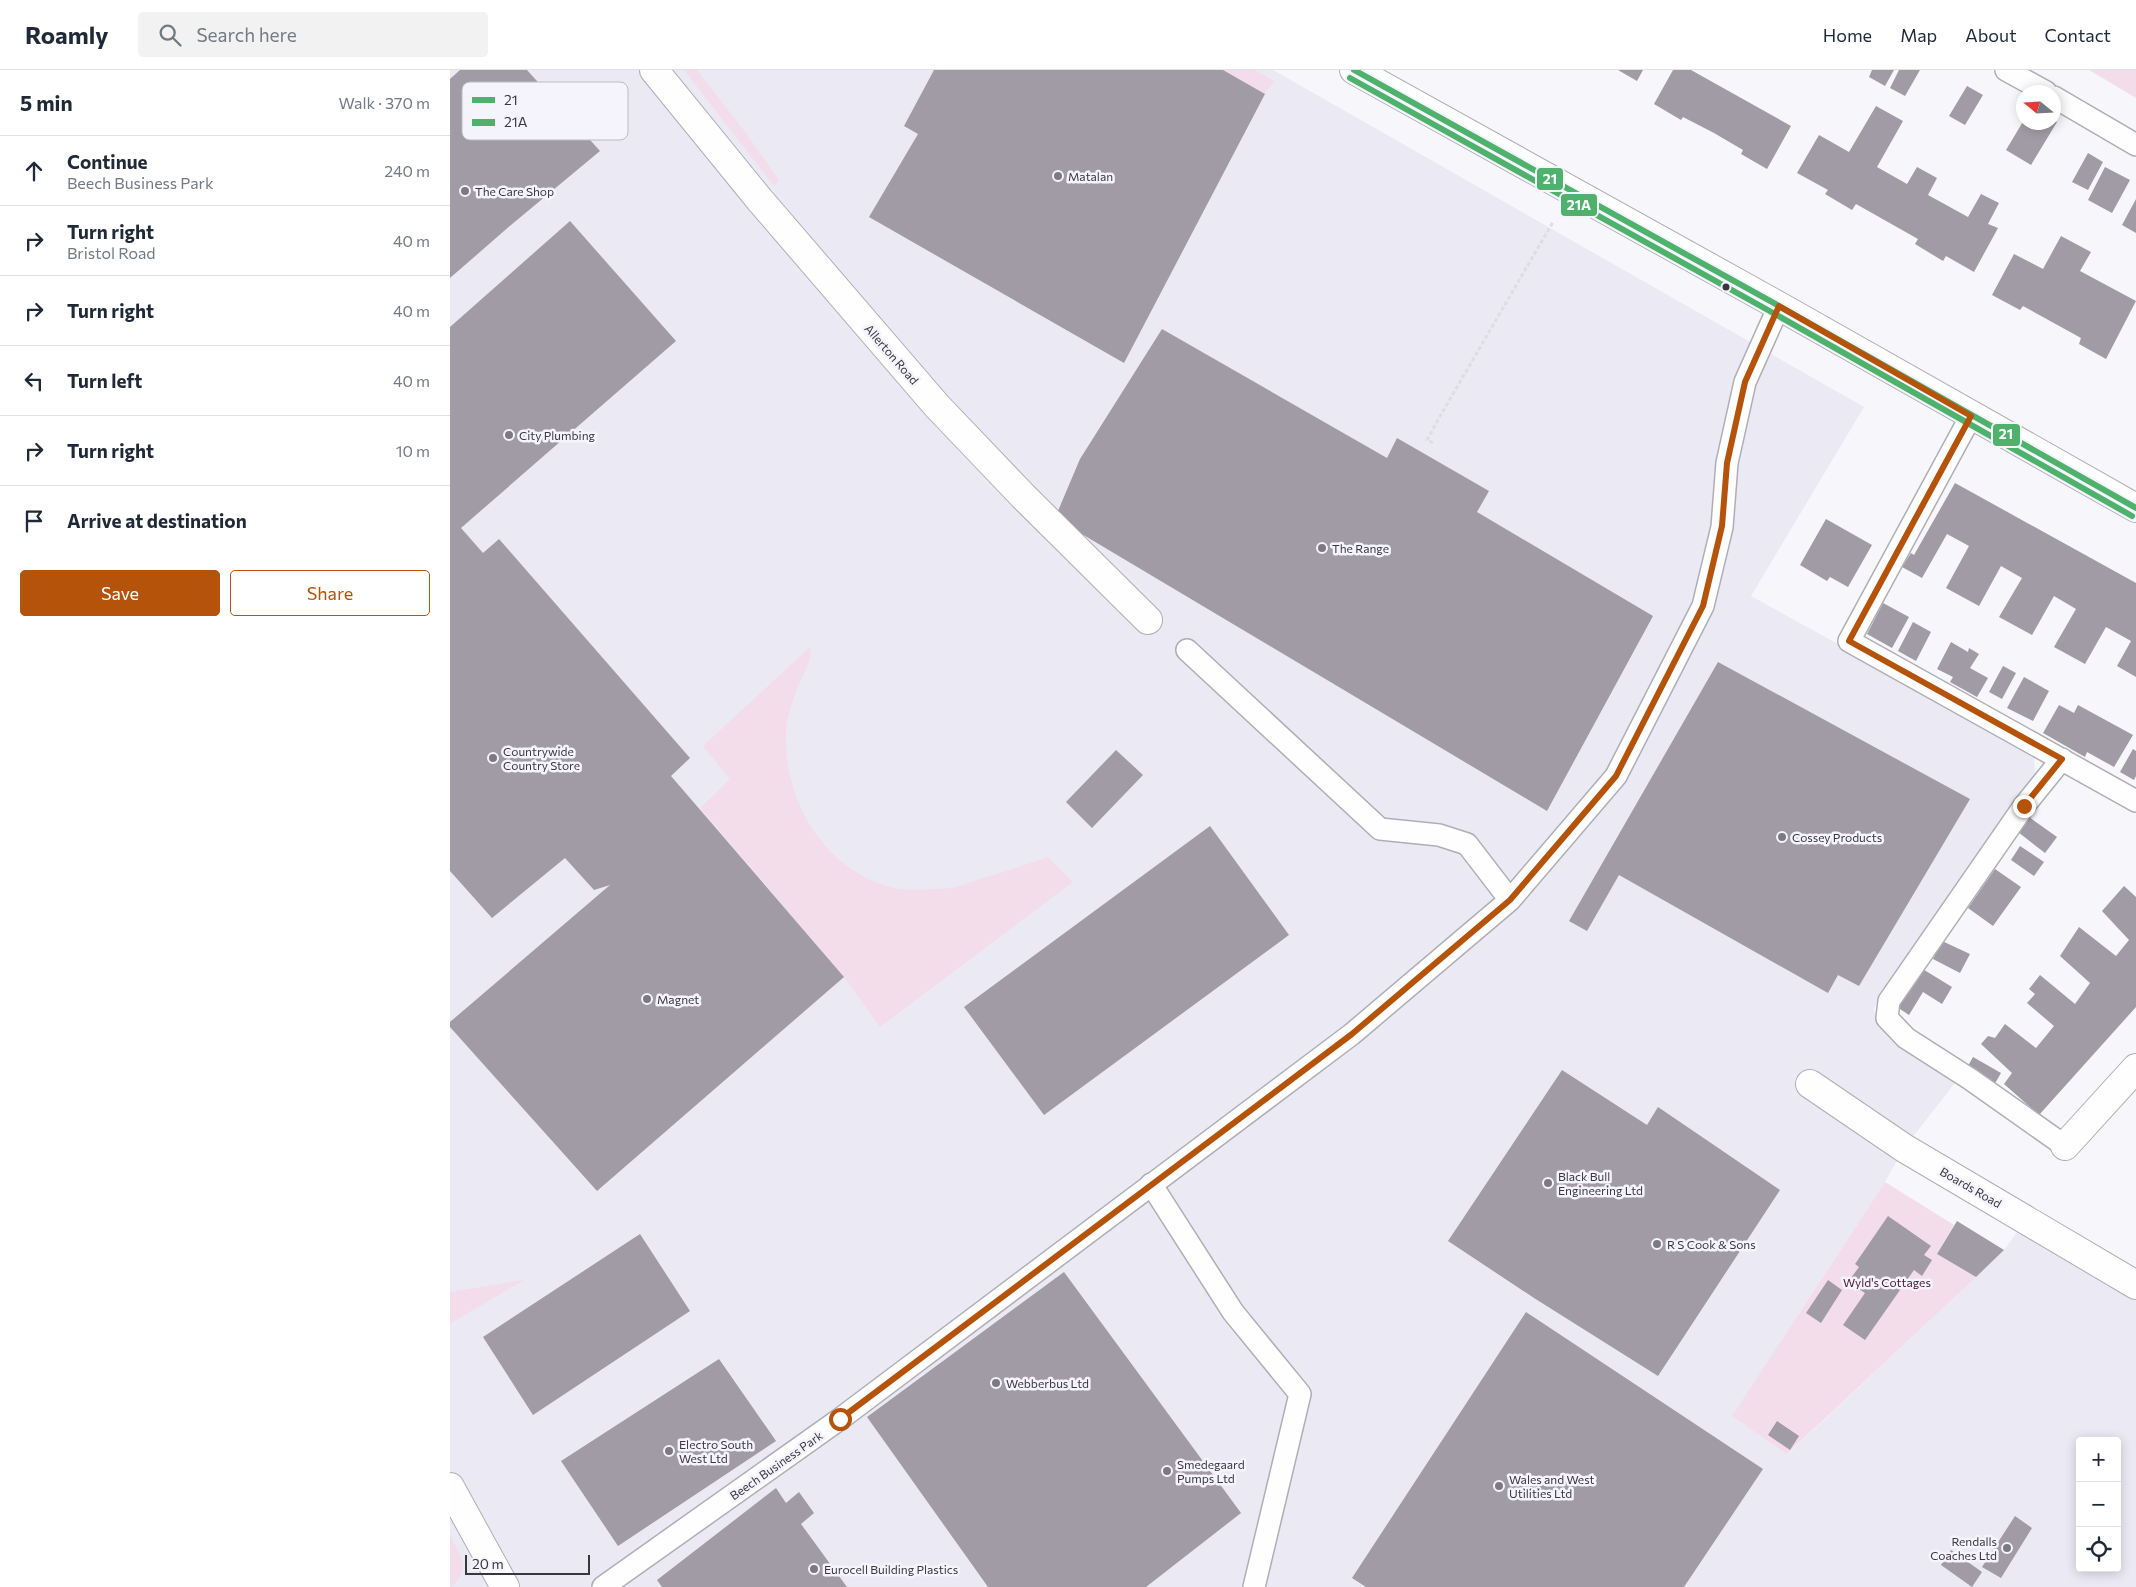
<!DOCTYPE html>
<html lang="en">
<head>
<meta charset="utf-8">
<style>
  :root { --surface:#fff; --page:#f2f2f3; --text:#1f2937; --muted:#747a83; --line:#e0e1e3; --accent:#b45309 }
  body { margin:0; font-family:Commissioner,sans-serif; background:var(--page); color:var(--text) }
  .controls { position:absolute; right:15px; bottom:15px; display:grid; overflow:hidden; border-radius:5px; box-shadow:0 2px 12px #0003 }
  .controls button { width:45px; height:45px; display:grid; place-items:center; padding:0; border:0; border-bottom:1px solid var(--line); background:var(--surface); color:var(--text); font:25px sans-serif }
  .compass { position:absolute; left:1566px; top:15px; width:45px; height:45px; border-radius:50%; background:var(--surface); box-shadow:0 2px 12px #0003; rotate:288deg }
  .scale { position:absolute; left:15px; bottom:12px; width:125px; box-sizing:border-box; padding-left:5px; border:2px solid #38373d; border-top:0; font-size:14px; line-height:18px; white-space:nowrap; color:#38373d; -webkit-text-stroke:4px #f5f4fd; paint-order:stroke }
  .stop { position:absolute; width:15px; height:15px; margin:-11px; border:4px solid #b45309; border-radius:50%; background:#fff }
  .stop.end { background:#b45309; border-color:#fff; box-shadow:0 1px 5px #0008 }
  .list { margin:0; padding:0; list-style:none }
  h2 { display:flex; justify-content:space-between; align-items:center; height:65px; margin:0; padding:0 20px; font-size:21px }
  h2 small { font-size:16px; font-weight:400; color:var(--muted) }
  .list li { display:grid; grid-template-columns:32px 1fr auto; gap:15px; align-items:center; box-sizing:border-box; height:70px; padding:0 20px; border-top:1px solid var(--line) }
  .list b { display:block; font-size:19px; white-space:nowrap }
  .list p { margin:0; font-size:16px; white-space:nowrap; color:var(--muted) }
  .list em { font-size:16px; font-style:normal; color:var(--muted) }
  .actions { display:flex; gap:10px; padding:15px 20px }
  .actions a { flex:1; padding:11px 0; border:1px solid var(--accent); border-radius:5px; text-align:center; font-size:18px; color:var(--accent) }
  .actions .main { background:var(--accent); color:#fff }
  .icon { flex:none; width:28px; height:28px; fill:none; stroke:currentColor; stroke-width:2; stroke-linecap:round; stroke-linejoin:round }
  .map { position:relative; flex:none; width:1686px; height:1517px; overflow:hidden }
  header { display:flex; align-items:center; gap:30px; box-sizing:border-box; height:70px; padding:0 25px; background:var(--surface); border-bottom:1px solid var(--line) }
  header strong { font-size:24px }
  nav { display:flex; gap:28px; margin-inline-start:auto; font-size:18px }
  .search { width:350px; height:45px; background:var(--page); display:flex; align-items:center; gap:12px; box-sizing:border-box; padding:0 18px; border-radius:5px; color:var(--muted); font-size:19px }
  main { display:flex }
  aside { flex:1; background:var(--surface) }
  .map>svg:first-child { display:block }
  .built { fill:#ebe9f4; fill-rule:evenodd }
  .green { fill:#f4ddea }
  .building { fill:#a09ba4 }
  .lines { fill:none; stroke-linecap:round; stroke-linejoin:round }
  .lane-casing { stroke:#afaeb4; stroke-width:24 }
  .street-casing { stroke:#afaeb4; stroke-width:30 }
  .secondary-casing { stroke:#afaeb4; stroke-width:30 }
  .primary-casing { stroke:#afaeb4; stroke-width:30 }
  .path { stroke:#dedee0; stroke-width:3; stroke-dasharray:4 2.5; stroke-linecap:butt }
  .lane { stroke:#fefefe; stroke-width:21 }
  .street { stroke:#fefefe; stroke-width:28 }
  .secondary { stroke:#fefefe; stroke-width:28 }
  .primary { stroke:#fefefe; stroke-width:28 }
  .bus-1-casing { stroke:#f5f4fd; stroke-width:10 }
  .bus-2-casing { stroke:#f5f4fd; stroke-width:10 }
  .bus-1 { stroke:#4eb16c; stroke-width:6 }
  .bus-2 { stroke:#4eb16c; stroke-width:6 }
  .route { stroke:#b45309; stroke-width:6 }
  .poi-dot { fill:#7a7a80; stroke:#f5f4fd; stroke-width:2 }
  .bus-dot { fill:#38373d; stroke:#f5f4fd; stroke-width:2 }
  .labels { text-anchor:middle; dominant-baseline:central; stroke-width:5; stroke-linejoin:round; paint-order:stroke }
  .poi-label { font-size:12px; fill:#38373d; stroke:#f5f4fd; text-anchor:start }
  .street-label { font-size:12px; fill:#38373d; stroke:#f5f4fd }
  .park-label { font-size:12px; fill:#4b1836; stroke:#f5f4fd }
  .key { fill:#f5f4fd; stroke:#bcbbc3; stroke-width:1 }
  .key-label { font-size:14px; fill:#38373d }
  .line-badge { stroke:#f5f4fd; stroke-width:2 }
  .badge-label { font-size:14px; text-anchor:middle; font-weight:bold; fill:#fff }
</style>
</head>
<body>
<header>
<strong>Roamly</strong>
<div class="search"><svg class="icon" aria-label="search" viewBox="0 0 24 24"><circle cx="10" cy="10" r="6"/><path d="M15 15l6 6"/></svg>Search here</div>
<nav><a>Home</a><a>Map</a><a>About</a><a>Contact</a></nav>
</header>
<main>
<aside>
<h2>5 min<small>Walk · 370 m</small></h2>
<ul class="list">
<li><svg class="icon" aria-label="ahead" viewBox="0 0 24 24"><path d="M12 20V5M6 11l6-6 6 6"/></svg><div><b>Continue</b><p>Beech Business Park</p></div><em>240 m</em></li>
<li><svg class="icon" aria-label="right" viewBox="0 0 24 24"><path d="M7 20v-9h11M14 6l5 5-5 5"/></svg><div><b>Turn right</b><p>Bristol Road</p></div><em>40 m</em></li>
<li><svg class="icon" aria-label="right" viewBox="0 0 24 24"><path d="M7 20v-9h11M14 6l5 5-5 5"/></svg><div><b>Turn right</b></div><em>40 m</em></li>
<li><svg class="icon" aria-label="left" viewBox="0 0 24 24"><path d="M17 20v-9H6M10 6l-5 5 5 5"/></svg><div><b>Turn left</b></div><em>40 m</em></li>
<li><svg class="icon" aria-label="right" viewBox="0 0 24 24"><path d="M7 20v-9h11M14 6l5 5-5 5"/></svg><div><b>Turn right</b></div><em>10 m</em></li>
<li><svg class="icon" aria-label="arrive" viewBox="0 0 24 24"><path d="M6 21V4h12l-3 4 3 4H6"/></svg><div><b>Arrive at destination</b></div></li>
</ul>
<div class="actions"><a class="main">Save</a><a>Share</a></div>
</aside>
<div class="map">
<svg width="1686" height="1517" viewBox="0 0 1686 1517">
  <rect width="100%" height="100%" fill="#f6f6fb"/>
  <path class="built" d="M0 0H823L1414 337 1301 526 1584 682 1585 704 1431 921 1426 932 1424 941 1432 959 1508 1009 1454 1078 1435 1112 1322 1285 1338 1384 1554 1180 1577 1149 1686 1215V1517H0ZM1630 1371H1667V1498H1630Z"/>
  <path class="green" d="M234 0H247L296 63 329 110 324 116Z
    M773 0H805L824 11 815 24Z
    M1639 0H1686V28Z
    M360 577C363 592 352 605 347 619 340 637 335 655 336 674 338 739 379 802 444 818 455 821 489 819 501 818 510 817 521 812 530 809 553 802 576 795 598 787L623 812 430 957 394 907 250 738 280 709 253 676Z
    M1435 1112 1504 1155 1487 1184 1526 1207 1337 1384 1282 1346Z
    M74 1210 0 1254V1222Z
    M0 1465C11 1488 22 1496 2 1517L0 1514Z"/>
  <path class="building" d="M10 0H77L150 81 61 155 0 208V9Z
    M484 0H773L815 24 674 293 419 147 468 64 454 56Z
    M1168 0H1193L1187 11Z
    M1223 0H1241L1341 56 1317 99 1291 84 1293 80 1264 63 1233 47 1231 50 1204 34Z
    M1422 0H1444L1435 16 1419 7Z
    M1449 0H1470L1455 26 1440 18Z
    M1517 16 1533 25 1515 55 1499 46Z
    M1426 36 1453 51 1427 97 1457 114 1467 97 1487 108 1478 125 1518 147 1531 124 1549 133 1538 154 1548 158 1524 202 1496 186 1493 191 1465 174 1468 169 1406 134 1402 140 1375 124 1378 120 1347 103 1369 65 1399 82Z
    M1574 50V52H1604V50L1607 52 1581 95 1556 80Z
    M1638 83 1653 92 1638 120 1622 112Z
    M1655 97 1680 110 1662 143 1638 130Z
    M1686 129V163L1672 155Z
    M120 151 226 271 11 458 33 483 49 469 240 688 221 706 394 907 147 1121 0 957V952L160 815 144 820 115 788 42 848 0 801V257Z
    M1611 166 1641 182 1630 201 1686 231 1656 289 1629 274 1631 268 1573 236 1570 240 1542 225 1564 184 1593 199Z
    M712 259 937 388 947 368 1039 421 1027 442 1203 546 1097 741 605 448 630 389Z
    M1505 413 1686 513V607L1667 596 1681 571 1656 557 1635 594 1604 577 1626 539 1604 526 1582 565 1549 547 1572 508 1551 496 1529 536 1496 518 1519 476 1497 464 1472 508 1452 497 1461 483 1464 485Z
    M1376 449 1422 475 1398 517 1380 507 1377 511 1350 495Z
    M1433 533 1459 547 1442 578 1417 564Z
    M1463 552 1481 562 1466 591 1448 581Z
    M1501 572 1518 582 1519 578 1529 584 1520 598 1538 608 1527 627 1500 612 1503 607 1487 599Z
    M1268 592 1520 729 1409 916 1388 905 1378 923 1169 805 1137 861 1119 851Z
    M1553 596 1566 603 1552 629 1539 622Z
    M1574 607 1599 621 1583 651 1557 638Z
    M1609 635 1624 643 1628 635 1683 665 1664 697 1637 682 1635 687 1593 663Z
    M1683 679 1686 681V706L1684 710 1670 702Z
    M666 680 693 705 642 758 616 732Z
    M1579 747 1607 767 1595 783 1568 762Z
    M760 756 839 865 594 1045 514 937Z
    M1570 776 1594 792 1584 806 1561 790Z
    M1545 799 1571 817 1543 856 1518 838Z
    M1674 816 1686 827V937L1589 1045 1554 1014 1562 1003 1531 974 1538 966 1545 968 1555 954 1586 978 1604 956 1577 933 1585 924 1579 919 1590 905 1625 934 1640 913 1610 886 1629 857 1666 886 1679 870 1652 841Z
    M1492 871 1520 884 1510 903 1483 889Z
    M1471 898 1502 917 1492 934 1473 922 1459 945 1447 937Z
    M1523 987 1551 1003 1544 1015 1518 996Z
    M1112 1000 1197 1055 1208 1037 1330 1120 1208 1306 1084 1228 998 1171Z
    M1438 1146 1481 1176 1474 1185 1482 1190 1472 1206 1464 1200 1415 1270 1393 1255 1415 1223 1398 1212 1409 1197 1405 1194Z
    M1507 1151 1554 1180 1526 1207 1487 1184Z
    M190 1164 240 1241 83 1345 33 1267Z
    M614 1202 791 1443 696 1517H538L417 1347Z
    M1378 1210 1392 1220 1371 1253 1356 1243Z
    M1076 1242 1313 1399 1234 1517H916L902 1508Z
    M269 1289 326 1371 168 1476 111 1391Z
    M1327 1351 1349 1366 1340 1380 1318 1365Z
    M326 1418 336 1433 349 1422 364 1443 351 1454 397 1517H212L207 1510Z
    M1565 1446 1582 1458 1551 1508 1532 1497Z
    M1501 1480 1532 1502 1522 1517 1491 1495Z"/>
  <g class="lines">
    <defs>
      <path id="lane" d="M1556 0 1596 22
        M1604 27 1686 75
        M1521 346 1399 571 1686 731
        M737 580 930 759 989 765 1017 774 1060 830
        M1612 689 1574 736 1439 931 1437 948 1456 968 1520 1009 1615 1076
        M701 1114 783 1242 850 1324 804 1517
        M153 1517 390 1349 902 964 1060 830 1166 706 1253 536 1272 457 1277 393 1295 312 1329 236"/>
      <path id="street" d="M204 0 309 129 487 336 573 426 698 550
        M1360 1014 1454 1078 1686 1215
        M1615 1076 1686 998"/>
      <path id="secondary" d="M0 1417 55 1517"/>
      <path id="primary" d="M904 0 1329 236 1686 438"/>
    </defs>
    <use href="#lane" class="lane-casing"/>
    <use href="#street" class="street-casing"/>
    <use href="#secondary" class="secondary-casing"/>
    <use href="#primary" class="primary-casing"/>
    <path class="path" d="M983 373 977 370 989 348 1103 152"/>
    <use href="#lane" class="lane"/>
    <use href="#street" class="street"/>
    <use href="#secondary" class="secondary"/>
    <use href="#primary" class="primary"/>
    <defs>
      <path id="bus-1" d="M904 0 1329 236 1686 438"/>
      <path id="bus-2" d="M900 8 1325 244 1682 446"/>
    </defs>
    <use href="#bus-1" class="bus-1-casing"/>
    <use href="#bus-2" class="bus-2-casing"/>
    <use href="#bus-1" class="bus-1"/>
    <use href="#bus-2" class="bus-2"/>
  </g>
  <g class="lines">
    <path class="route" d="M390 1349 902 964 1060 830 1166 706 1253 536 1272 456 1277 393 1295 312 1329 236 1521 346 1399 571 1612 689 1574 736"/>
  </g>
  <g class="poi-dot">
    <circle cx="608" cy="106" r="5"/>
    <circle cx="15" cy="121" r="5"/>
    <circle cx="59" cy="365" r="5"/>
    <circle cx="872" cy="478" r="5"/>
    <circle cx="43" cy="688" r="5"/>
    <circle cx="1332" cy="767" r="5"/>
    <circle cx="197" cy="929" r="5"/>
    <circle cx="1098" cy="1113" r="5"/>
    <circle cx="1207" cy="1174" r="5"/>
    <circle cx="546" cy="1313" r="5"/>
    <circle cx="219" cy="1381" r="5"/>
    <circle cx="717" cy="1401" r="5"/>
    <circle cx="1049" cy="1416" r="5"/>
    <circle cx="1557" cy="1478" r="5"/>
    <circle cx="364" cy="1499" r="5"/>
  </g>
  <circle class="bus-dot" cx="1276" cy="217" r="4.5"/>
  <g class="labels">
    <g class="poi-label">
      <text x="618" y="106">Matalan</text>
      <text x="25" y="121">The Care Shop</text>
      <text x="69" y="365">City Plumbing</text>
      <text x="882" y="478">The Range</text>
      <text x="53" y="681">Countrywide<tspan x="53" dy="14">Country Store</tspan></text>
      <text x="1342" y="767">Cossey Products</text>
      <text x="207" y="929">Magnet</text>
      <text x="1108" y="1106">Black Bull<tspan x="1108" dy="14">Engineering Ltd</tspan></text>
      <text x="1217" y="1174">R S Cook &amp; Sons</text>
      <text x="556" y="1313">Webberbus Ltd</text>
      <text x="229" y="1374">Electro South<tspan x="229" dy="14">West Ltd</tspan></text>
      <text x="727" y="1394">Smedegaard<tspan x="727" dy="14">Pumps Ltd</tspan></text>
      <text x="1059" y="1409">Wales and West<tspan x="1059" dy="14">Utilities Ltd</tspan></text>
      <text x="1547" y="1471" text-anchor="end">Rendalls<tspan x="1547" dy="14">Coaches Ltd</tspan></text>
      <text x="374" y="1499">Eurocell Building Plastics</text>
    </g>
    <g class="street-label">
      <text transform="translate(442 284) rotate(49)">Allerton Road</text>
      <text transform="translate(1521 1117) rotate(30)">Boards Road</text>
      <text transform="translate(326 1395) rotate(-35)">Beech Business Park</text>
    </g>
    <g class="park-label">
      <text x="1437" y="1212">Wyld's Cottages</text>
    </g>
  </g>
  <rect x="12" y="12" width="166" height="58" rx="8" class="key"/>
  <rect x="22" y="27" width="23" height="6" fill="#4eb16c"/>
  <rect x="22" y="49" width="23" height="7" fill="#4eb16c"/>
  <g class="key-label">
    <text x="54" y="35">21</text>
    <text x="54" y="57">21A</text>
  </g>
  <g class="line-badge">
    <rect x="1086" y="97" width="28" height="24" rx="5" fill="#4eb16c"/>
    <rect x="1110" y="123" width="38" height="24" rx="5" fill="#4eb16c"/>
    <rect x="1542" y="353" width="29" height="24" rx="5" fill="#4eb16c"/>
  </g>
  <g class="badge-label">
    <text x="1100" y="114">21</text>
    <text x="1129" y="140">21A</text>
    <text x="1556" y="369">21</text>
  </g>
</svg>
<div class="controls">
<button>+</button>
<button>−</button>
<button><svg class="icon" aria-label="locate" viewBox="0 0 24 24"><circle cx="12" cy="12" r="6"/><path d="M12 2v4M12 18v4M2 12h4M18 12h4"/></svg></button>
</div>
<svg class="compass" viewBox="-18 -18 36 36"><path d="M0-13l5 13h-10z" fill="#e53935"/><path d="M0 13l5-13h-10z" fill="#747a83"/></svg>
<div class="scale">20 m</div>
<div class="stop" style="left:390px;top:1349px"></div>
<div class="stop end" style="left:1574px;top:736px"></div>
</div>
</main>
</body>
</html>
